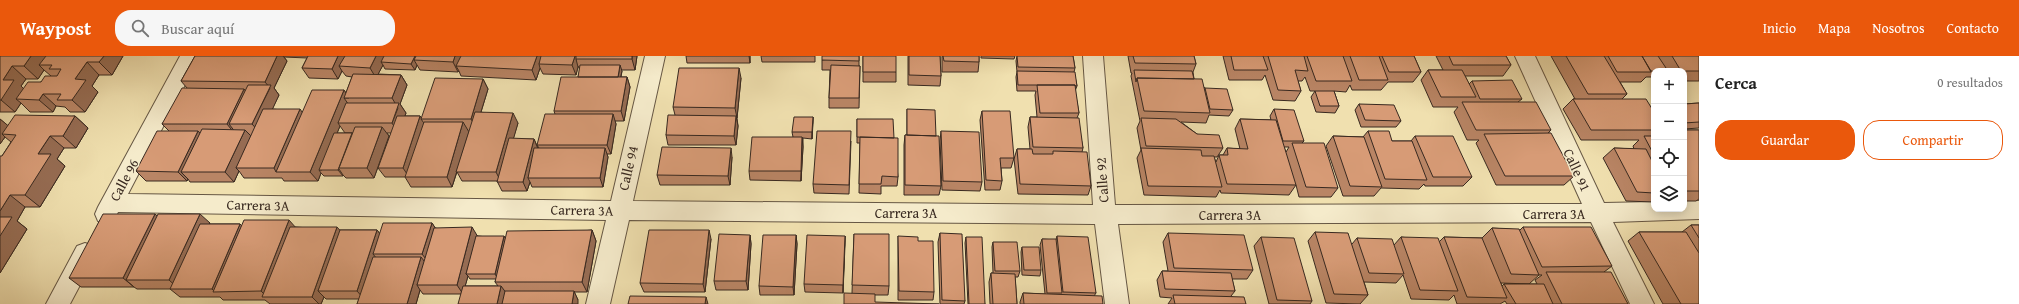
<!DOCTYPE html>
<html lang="es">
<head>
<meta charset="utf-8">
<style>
  :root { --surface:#fff; --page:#f6f6f6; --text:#222; --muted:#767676; --line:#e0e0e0; --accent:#ea580c }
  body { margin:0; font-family:"Gentium Book Plus",serif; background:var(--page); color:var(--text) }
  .controls { position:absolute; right:12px; top:12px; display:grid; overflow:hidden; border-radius:8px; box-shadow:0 2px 10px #0003 }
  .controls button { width:36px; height:36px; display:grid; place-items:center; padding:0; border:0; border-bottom:1px solid var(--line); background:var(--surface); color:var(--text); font:20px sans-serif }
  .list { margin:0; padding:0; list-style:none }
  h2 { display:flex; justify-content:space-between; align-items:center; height:52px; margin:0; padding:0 16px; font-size:17px }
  h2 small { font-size:13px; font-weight:400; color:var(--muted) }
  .actions { display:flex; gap:8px; padding:12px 16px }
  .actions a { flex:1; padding:9px 0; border:1px solid var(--accent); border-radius:16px; text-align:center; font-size:14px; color:var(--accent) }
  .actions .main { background:var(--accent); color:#fff }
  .icon { flex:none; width:22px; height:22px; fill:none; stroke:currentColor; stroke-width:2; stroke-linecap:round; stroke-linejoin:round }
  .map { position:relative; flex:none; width:1699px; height:248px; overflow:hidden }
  header { display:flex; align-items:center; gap:24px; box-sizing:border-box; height:56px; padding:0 20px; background:var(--accent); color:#fff }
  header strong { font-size:19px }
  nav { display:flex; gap:22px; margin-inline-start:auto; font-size:14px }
  .search { width:280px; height:36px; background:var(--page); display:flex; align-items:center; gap:10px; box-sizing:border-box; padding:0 14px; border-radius:16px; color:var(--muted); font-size:15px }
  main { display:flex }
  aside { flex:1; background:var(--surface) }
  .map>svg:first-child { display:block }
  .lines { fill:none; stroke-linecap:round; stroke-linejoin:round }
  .minor-casing { stroke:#665744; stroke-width:2 }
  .minor { fill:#f5ebcb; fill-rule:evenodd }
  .wall { fill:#b98565; stroke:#382920; fill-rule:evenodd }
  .shaded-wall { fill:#966c53; stroke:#382920 }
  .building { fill:#d79b76; stroke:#382920 }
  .labels { text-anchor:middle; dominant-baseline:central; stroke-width:3; stroke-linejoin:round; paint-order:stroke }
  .street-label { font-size:14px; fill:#382920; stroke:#f5ebcb }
</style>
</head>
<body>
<header>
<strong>Waypost</strong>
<div class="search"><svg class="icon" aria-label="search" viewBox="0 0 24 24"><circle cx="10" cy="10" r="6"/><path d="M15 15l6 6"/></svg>Buscar aquí</div>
<nav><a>Inicio</a><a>Mapa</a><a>Nosotros</a><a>Contacto</a></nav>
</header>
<main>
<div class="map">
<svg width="1699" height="248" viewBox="0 0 1699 248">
  <rect width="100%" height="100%" fill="#f0e0af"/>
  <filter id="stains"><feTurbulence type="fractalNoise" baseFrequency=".005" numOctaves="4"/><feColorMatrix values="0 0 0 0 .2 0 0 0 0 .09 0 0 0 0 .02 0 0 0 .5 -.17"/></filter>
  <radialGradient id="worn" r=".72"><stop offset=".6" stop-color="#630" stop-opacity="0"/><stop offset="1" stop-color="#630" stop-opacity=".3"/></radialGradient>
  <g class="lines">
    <defs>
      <path id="minor" d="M180 0H200L128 138 611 145 645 0H665L633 145 1093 149 1083 0H1103L1115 149 1582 148 1515 0H1535L1604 147 1654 146V153H1684V145H1699V163L1613 166 1654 248H1630L1591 166 1118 168 1129 248H1105L1095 168 629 164 610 248H586L606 164 118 156 114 165 106 167 98 165 95 158 98 151Z
        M85 187 93 190 97 197 70 248H46L77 190Z"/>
    </defs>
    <use href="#minor" class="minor-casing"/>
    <use href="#minor" class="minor"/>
  </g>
  <path class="wall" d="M0 0H123L112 19H99L92 30 98 36 85 56H70L65 51 56 50 53 56H30L21 47 15 56H0ZM44 14 51 20 41 26 24 33 21 30 26 23H38Z
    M195 0H637L635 14H621L622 15 621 21H627L630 31 624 65H615L616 68 611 98H607L608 101 603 131H532L530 126 527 135H502L497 125H462L457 116 452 131H411L405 121H385L378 112 391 77H387L389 80 374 122H346L343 119V120H324L321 117 318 125H284L282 122H244L239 115 234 126H190L188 123 187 125H146L136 115 169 75 162 68 187 32 181 25ZM284 1 307 2 302 12 309 22 338 23 342 15 346 20 352 21 346 37 344 34 302 56 272 53 279 39 274 32 287 5ZM383 9 385 13 415 14 417 9 420 14 458 16 459 15 461 20 536 24 540 12 543 18 576 19 578 10 580 14 578 21 554 55 555 58 537 89 539 92H538L534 83H513L518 67 481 56 488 33 483 23 422 62 420 60H405L406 57 400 48 407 29 401 19 378 18ZM340 70 345 77H353H337Z
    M686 0H750V7H687Z
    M761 0H815V6H762Z
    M859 0V10H860L859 52H829V42L830 14H822V4Z
    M863 0 896 16V26H863Z
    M908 0H940L941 20 940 30 908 29Z
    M942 0H979V6L978 16H942Z
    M981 0H1015L1014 3 981 2Z
    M1017 0H1073L1075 12 1074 16 1077 30 1075 35 1079 57 1077 62 1083 92 1082 96 1091 130 1088 139 1018 138 1014 103 1017 93H1030L1028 71 1030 61H1037L1035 39 1036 35H1017L1016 21 1017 16 1016 5Z
    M1128 0H1194L1196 8 1193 16 1194 23 1205 32 1233 54 1229 60 1209 59 1206 67 1181 66 1197 78 1223 92 1217 101H1214L1216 106 1219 99H1223L1227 92 1240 93 1235 73 1240 63 1271 64 1270 60 1274 53 1304 85 1302 87 1338 132 1331 141H1299L1296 129 1289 139 1221 137 1220 134 1216 141 1144 139 1137 102 1141 94 1137 72 1140 65 1131 20 1132 17H1131ZM1284 91H1289L1286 96Z
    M1223 0H1414L1421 16 1413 26H1388L1381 34H1352L1350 29 1346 36 1334 35 1339 50 1335 57 1316 56 1311 41 1315 35H1310L1305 21 1302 25H1298L1301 35 1295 45 1273 44 1265 19 1262 24H1229Z
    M1436 0H1506L1511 9 1503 20H1465L1469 28 1472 25 1522 43 1518 46 1551 74 1548 77 1574 120 1564 129H1496L1476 87 1479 84H1467L1454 56 1458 51H1433L1421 24 1428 14H1443Z
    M1551 0H1699V25H1684V15H1654V21H1646L1641 26H1620L1627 38 1622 43 1654 56V146L1626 145 1603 102 1614 92 1634 93 1633 90 1639 84H1581L1563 53 1573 43H1575Z
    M741 22 737 62 738 70 736 89H668L666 79 675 59 673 51Z
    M1699 47V72L1684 73V48Z
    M1359 48 1401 65 1396 71H1361L1355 54Z
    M907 53 936 80 941 130 939 139H904V89L905 79H907Z
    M982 55 1014 102 1011 112H1001L1002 125 1000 134H985L980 64Z
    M75 60 88 72 76 92H64L57 103 65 110 40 151H25L17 165 27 173 0 217 2 100 11 86 5 81 0 88V63L8 70Z
    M813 61 812 83 803 82V91L801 125 750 124 749 115 793 81 792 76Z
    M857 63 894 82 898 121 897 130H881V138L859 137 860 87H857Z
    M1684 74H1699V143L1696 145H1684Z
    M941 75 982 126 980 135 942 134 940 85Z
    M1368 75 1392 85H1411L1415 80 1472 121 1463 130H1425L1424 128 1419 133 1381 132 1374 140H1343L1326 90 1333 80 1363 81Z
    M851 85 849 138 814 137 813 128Z
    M732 101 730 129H660L657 119Z
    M155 158 157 160 210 167 209 168H240L242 170 295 171 340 174H377L380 178 432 167 435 172 478 180 505 183 592 174 596 185 587 236H574L578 244 461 238H423L420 234 416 248H357L359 243H326L324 241 321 248H270L265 244H223L220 241H180L170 233H137L134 231H81L69 222ZM468 220 470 223H496L495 226 498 230H465Z
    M1691 169H1699V248H1663L1628 185 1639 176H1682Z
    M1523 171 1612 210 1604 216 1628 248H1507L1505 245 1500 248H1457L1454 239 1449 244 1411 243 1403 219 1396 227 1364 226 1368 239 1360 248 1326 247 1308 185 1315 176 1352 188 1357 182 1394 189 1401 181 1439 186 1444 181 1482 182 1492 172 1520 174ZM1539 219H1542L1535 224 1537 228H1504L1502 230 1501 227 1529 228Z
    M940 177 965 245 964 248H940L938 186Z
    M1168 177 1253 214 1247 223H1232L1235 235 1231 240 1246 248H1168L1172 242 1160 241 1157 224 1162 215H1168L1163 186Z
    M854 178 889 230 888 239H875L844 248 852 237Z
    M750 179 751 188 748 234H716L714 225Z
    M796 179 797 188 794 239H760L759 230Z
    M845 180 843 237 805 236 804 228Z
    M898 180 934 236 933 244H898Z
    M1057 180 1096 237 1094 240 1103 248H1020V246L1023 237 1045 238 1040 189 1042 183 1056 184Z
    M966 181 985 248H968L965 187Z
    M1261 181 1312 245 1310 248H1269L1254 190Z
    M711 183 705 236H644L640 227Z
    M993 186 1020 215 1018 221H1015L1017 248H990L989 226 991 217H993L992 191Z
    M1022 191 1041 214 1040 220 1022 219 1021 196Z"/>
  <path class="shaded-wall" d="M31 0H53L39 9 44 14 38 23 24 10Z
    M104 0H123L112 19 99 6Z
    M277 0H283L287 5 274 32 279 39 261 78 252 68 270 32 265 26Z
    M338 0H350L339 10 342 15 338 23 332 13Z
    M376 0H387L381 6 383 9 376 22 370 12Z
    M415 0H421L414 4 417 9 415 14 411 8Z
    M455 0H465L456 10 459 15 458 16 453 6Z
    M537 0H544L539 8 540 12 536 24 532 14Z
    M575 0H581L576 3 578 11 576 19 572 9Z
    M632 0H637L635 14 632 3Z
    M749 0H750V7Z
    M87 6 99 19 92 30 98 36 85 56 72 44 75 23Z
    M620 9 622 15 619 28 618 22Z
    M12 10 26 23 21 30 28 37 16 43 21 47 15 56 1 44 3 24Z
    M739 12 741 22 737 62 735 52Z
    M401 19 407 29 400 48 406 57 398 77 392 67 398 52 392 42Z
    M627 21 630 31 624 65 621 55Z
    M483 23 488 33 476 72 471 63Z
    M244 33 252 43 229 68 236 77 235 78 227 68Z
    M344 34 349 42H344L349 49 338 67 340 70 322 114H319L321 117 318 125 310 116Z
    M43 38 56 50 53 56 39 44Z
    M300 53 307 63 276 116 274 112Z
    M513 57 518 67 501 126 496 116Z
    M613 58 616 68 611 98 607 89Z
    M75 60 88 72 76 92 63 80Z
    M420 60 422 63H421L426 70 409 121 403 112Z
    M736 60 738 70 736 89 734 80Z
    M813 61V67L812 83V76Z
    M0 63 11 72 2 78 5 81 0 88Z
    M463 66 469 76 452 131 447 121Z
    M382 71 389 80 374 122 367 112Z
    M245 74 254 83 236 112 239 115 234 126 225 116Z
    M198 75 207 85 181 116 188 123 187 125 178 116Z
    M50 80 64 92 57 103 65 110 40 151 25 139 38 98Z
    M802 81 803 91 801 125V115Z
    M534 83 538 93 528 122 530 126 527 135 523 126Z
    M605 92 608 101 603 131 600 122Z
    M731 92 732 101 730 129 728 120Z
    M339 113 343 119V120L338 114Z
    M10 139 25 151 17 165 27 173 0 217V155Z
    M155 158 166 167 126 224 134 231 123 222Z
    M200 158 210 167 179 233 169 224Z
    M289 164 297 173 267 241 261 235Z
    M432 167 438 176 429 207 422 198Z
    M240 168 249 177 215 236 212 233Z
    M337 171 345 180 318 235 324 241 321 248H319L312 241Z
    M472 171 478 181 466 218 468 220 463 238 457 229Z
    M377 174 384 183 373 198 377 203 364 243 357 235Z
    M592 174 596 185 587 236 582 226Z
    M709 174 711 183 705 236 703 228Z
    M750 179 751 188 748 234 746 225Z
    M796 179 797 188 794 239 793 231Z
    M504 180 507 185 498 223 495 218Z
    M845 180V189L843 237V229Z
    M421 201 428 210 417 229 420 234 416 248H407Z
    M501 230 507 238 504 248H497Z
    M574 235 578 244V248H572Z
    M706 241 708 248H705Z"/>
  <path class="building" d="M0 0H31L24 10H12L3 24H14L1 44H0Z
    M46 0H104L99 6H87L75 23 86 24 72 44H57L61 38H43L39 44 16 43 28 26H41L45 20H57L61 13H49L52 9H39Z
    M195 0H277L265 26 181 25Z
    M308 0H338L332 13 302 12Z
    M345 0H376L370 12 339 10Z
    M384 0H415L411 8 381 6Z
    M416 0H455L453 6 414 4Z
    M461 0H537L532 14 456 10Z
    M541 0H575L572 9 539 8Z
    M576 0H632V3H576Z
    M822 0H859V5L822 4Z
    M863 0H896V16H863Z
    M909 0H940L941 20 909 19Z
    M943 0H979V6L944 5Z
    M1017 0H1073L1075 12 1018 11Z
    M1133 0H1194L1196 8 1135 7Z
    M1231 0H1263L1268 14H1234Z
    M1268 0H1304L1308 15 1295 14 1301 35 1278 34Z
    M1307 0H1343L1352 25H1316Z
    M1350 0H1379L1388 24H1359Z
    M1382 0H1414L1421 16H1389Z
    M1449 0H1506L1511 9H1453Z
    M1566 0H1604L1627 38H1588Z
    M1608 0H1642L1651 16H1617Z
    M1642 0H1658L1668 15H1651Z
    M1672 0H1699V15H1681Z
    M580 9H620L618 21H578Z
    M831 9 860 10 859 42H829Z
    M679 12H739L735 52 673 51Z
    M1134 14 1192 15 1194 23 1137 22 1136 26Z
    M1428 14H1462L1476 41H1441Z
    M1017 15 1075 16 1077 30H1075V29H1018Z
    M353 18 401 19 392 42H344Z
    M561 21H627L621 55H554Z
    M435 22 483 23 471 63H421Z
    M1137 22 1202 23 1210 57 1144 55Z
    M1512 24 1522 43H1480L1472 25Z
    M248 29H271L252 68H229Z
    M1037 29H1075L1079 57H1040Z
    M182 32 244 33 227 68H162Z
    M1205 32 1227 33 1233 54 1210 53Z
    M312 34H344L310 116H276Z
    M1315 35H1334L1339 50H1320Z
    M1573 43H1646L1654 56V74H1591Z
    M1462 46H1536L1551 74H1476Z
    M346 47H399L392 67H338Z
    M1699 47V66L1684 67V48Z
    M1359 48 1394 49 1401 65 1365 64Z
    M263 53H300L274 112H236Z
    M907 53 935 54 936 80 907 79Z
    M1274 53 1294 54 1304 85H1283Z
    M982 55H1010L1014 102H1000L1002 125 986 124Z
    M475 56 513 57 496 116H456Z
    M545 58H613L607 89H537Z
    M15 59 75 60 63 80H50L38 98H51L25 139H10L0 155V100H2L16 79 2 78Z
    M668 59 736 60 734 80 666 79Z
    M397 60H420L403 112H378Z
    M794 61H813L812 76H792Z
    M1030 61 1079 62 1083 92 1033 91Z
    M1141 62 1176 63 1197 78 1219 79 1223 92 1146 90Z
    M857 63H893L894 82 857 81Z
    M1240 63 1276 64 1296 129 1227 128 1219 99H1228L1227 92 1248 93Z
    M424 66H463L447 121H405Z
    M355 71H382L367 112H339Z
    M202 73 245 74 225 116H181Z
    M1684 74H1699V135H1684Z
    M157 75H198L178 116 136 115Z
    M817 75H851L849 129 813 128Z
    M941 75 979 76 982 126 943 125Z
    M1368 75H1389L1392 85H1412L1427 124 1385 123Z
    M334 77H352L338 114H319Z
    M1551 77 1574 120H1505L1484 78Z
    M905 79 939 80 941 130 905 129Z
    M1333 80 1364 81 1382 131 1350 130Z
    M1415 80H1453L1472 121H1433Z
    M1644 80H1654V99Z
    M752 81H802L801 115H749Z
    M860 81 898 82V121L882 120 881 128H859Z
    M509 82 534 83 523 126H497Z
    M1292 87H1324L1338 132 1306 131Z
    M662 91 731 92 728 120 657 119Z
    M534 92H605L600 122H528Z
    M1141 92 1201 94 1202 100H1214L1222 131 1148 130Z
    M1614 92 1646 93 1654 109V137L1637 136Z
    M1017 93H1032L1033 98H1053V95L1087 96 1091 130 1020 128Z
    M103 158H155L123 222H69Z
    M158 158H200L169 224H126Z
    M0 161H12L0 180Z
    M244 164H289L261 235 213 236Z
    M383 167H432L422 198H373Z
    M200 168H240L212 233H170Z
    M1691 169H1699V182Z
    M290 171H337L312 241H262Z
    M472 171 457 229H417L434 172Z
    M1523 171H1591L1612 210 1542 211Z
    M1492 172 1519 173 1539 219 1511 218Z
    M340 174H377L357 235H318Z
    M592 174 582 226H495L507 175Z
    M649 174H709L703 228 640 227Z
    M1315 176 1348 177 1368 239 1334 238Z
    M1639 176H1686L1699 197V248H1681Z
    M940 177 962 178 965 245 942 244Z
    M1168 177 1244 179 1253 214 1174 212Z
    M719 178 750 179 746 225H714Z
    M854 178H889V230L852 229Z
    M763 179H796L793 231 759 230Z
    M807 179 845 180 843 229 804 228Z
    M476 180H504L495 218H466Z
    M898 180 918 181V185H933L934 236 899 235Z
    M1057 180 1088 181 1096 237 1063 236Z
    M966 181H982L985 248H969Z
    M1261 181 1294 182 1312 245 1277 244Z
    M1401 181 1438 182 1458 235 1420 234Z
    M1444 181 1482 182 1507 242 1467 241Z
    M1357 182 1392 183 1404 218 1369 217Z
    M1042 183H1056L1062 237H1047Z
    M993 186H1017L1020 215H995Z
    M1022 191H1039L1041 214H1024Z
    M373 201H421L407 248H357Z
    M1162 215 1231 217 1235 235 1165 233Z
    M1546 216H1611L1628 248H1562Z
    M991 217 1015 218 1017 248H993Z
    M1504 228H1544L1553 248H1516Z
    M463 230H501L497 248H458Z
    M505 235H574L572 248H502Z
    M844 237 875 238V246L939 248H844Z
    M1023 237 1102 240 1103 248H1024Z
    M1173 239 1244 241 1246 248H1175Z
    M630 240 706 241 705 248H628Z"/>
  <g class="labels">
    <g class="street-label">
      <text transform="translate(628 112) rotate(-77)">Calle 94</text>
      <text transform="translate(1577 114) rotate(65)">Calle 91</text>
      <text transform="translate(124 124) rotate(-62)">Calle 96</text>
      <text transform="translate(1102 124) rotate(-94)">Calle 92</text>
      <text transform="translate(258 149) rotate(1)">Carrera 3A</text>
      <text transform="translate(582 154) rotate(1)">Carrera 3A</text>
      <text x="906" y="157">Carrera 3A</text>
      <text x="1554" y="158">Carrera 3A</text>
      <text x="1230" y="159">Carrera 3A</text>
    </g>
  </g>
  <rect width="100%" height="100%" filter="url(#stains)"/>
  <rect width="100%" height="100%" fill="url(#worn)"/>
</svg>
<div class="controls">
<button>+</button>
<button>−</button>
<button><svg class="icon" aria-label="locate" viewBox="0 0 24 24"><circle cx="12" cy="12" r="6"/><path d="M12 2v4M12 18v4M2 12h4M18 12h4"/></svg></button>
<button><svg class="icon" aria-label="layers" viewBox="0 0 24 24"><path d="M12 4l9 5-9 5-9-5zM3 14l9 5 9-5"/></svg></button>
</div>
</div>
<aside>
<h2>Cerca<small>0 resultados</small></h2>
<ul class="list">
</ul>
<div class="actions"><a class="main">Guardar</a><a>Compartir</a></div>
</aside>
</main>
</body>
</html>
